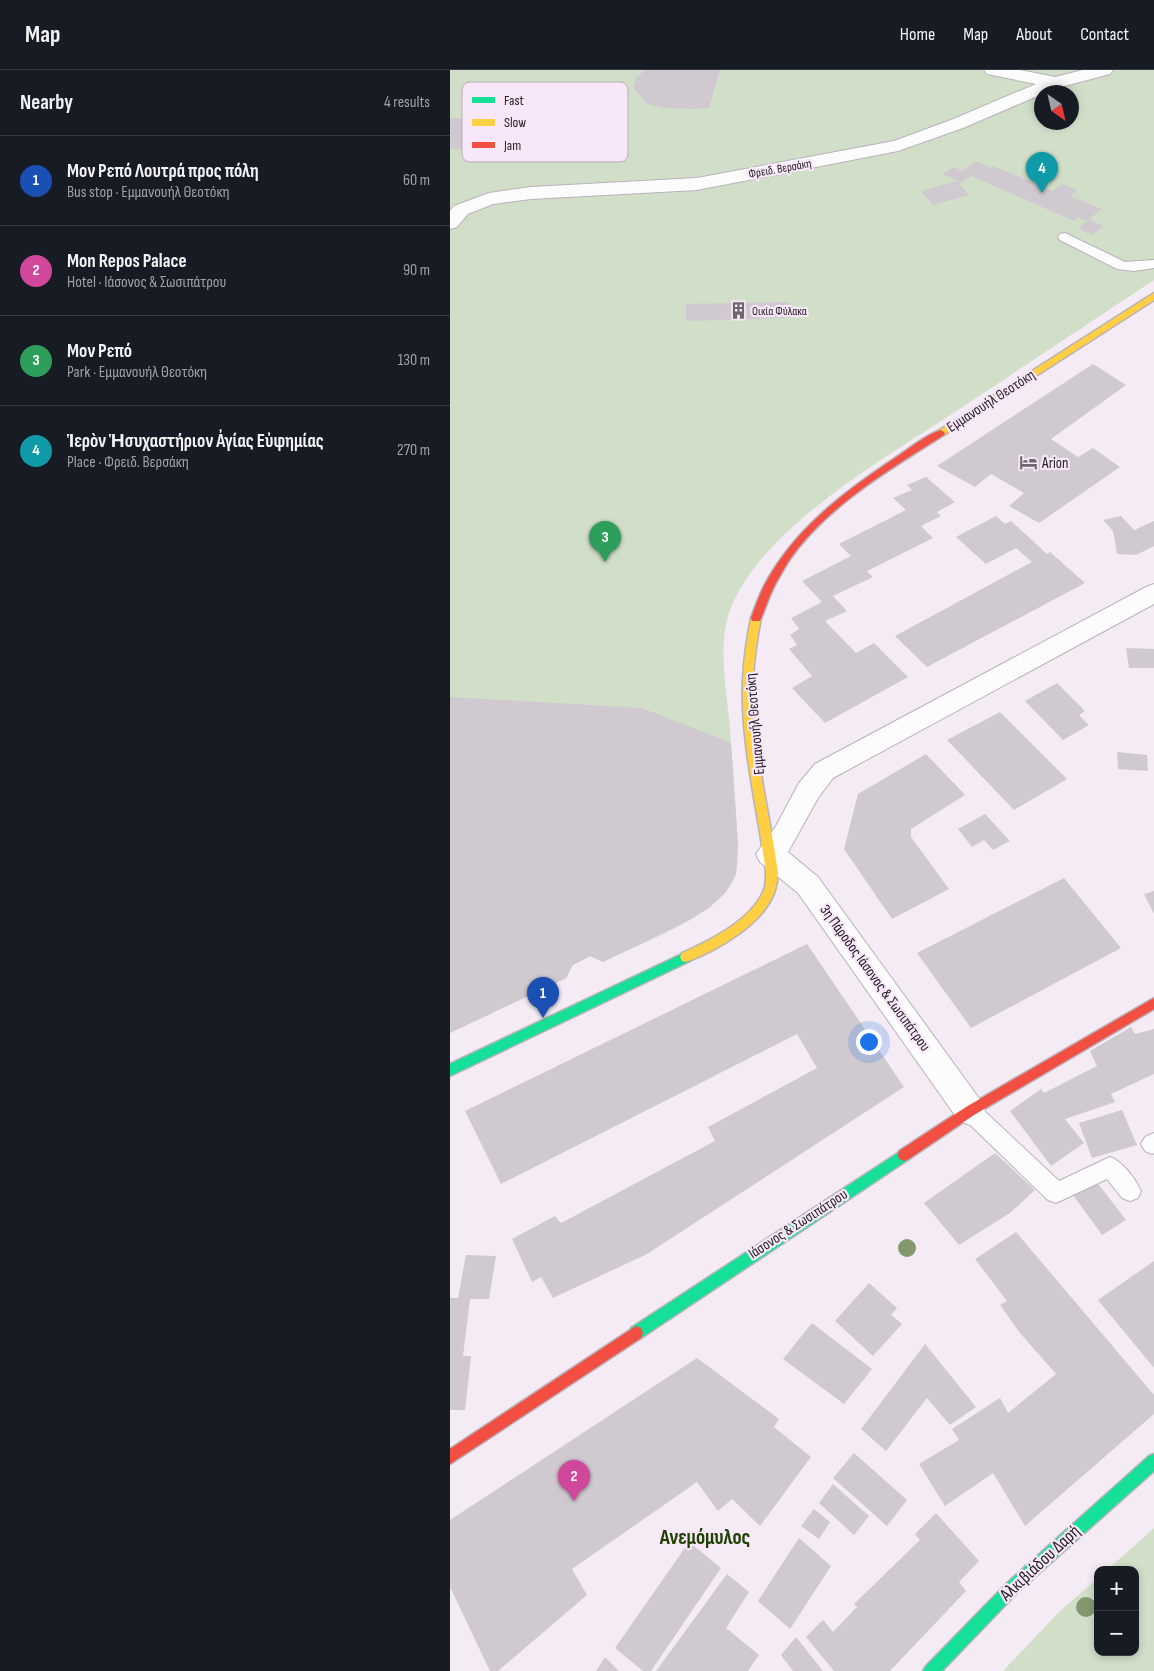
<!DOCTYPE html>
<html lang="en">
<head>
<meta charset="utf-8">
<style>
  :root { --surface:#171b24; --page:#20242c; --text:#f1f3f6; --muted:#9ea1a6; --line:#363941; --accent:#6f676f }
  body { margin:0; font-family:"Sofia Sans Condensed",sans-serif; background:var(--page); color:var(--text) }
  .controls { position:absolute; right:15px; bottom:15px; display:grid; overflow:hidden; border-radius:10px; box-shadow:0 2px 8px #0003 }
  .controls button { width:45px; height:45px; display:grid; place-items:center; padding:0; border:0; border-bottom:1px solid var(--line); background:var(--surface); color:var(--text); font:25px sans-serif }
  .compass { position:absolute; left:584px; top:15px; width:45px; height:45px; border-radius:50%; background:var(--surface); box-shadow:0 2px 8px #0003; rotate:146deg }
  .you { position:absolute; left:418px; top:971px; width:18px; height:18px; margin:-12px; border:4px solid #fff; border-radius:50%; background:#1a73e8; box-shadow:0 0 0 8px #1a73e833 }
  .badge { display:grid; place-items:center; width:32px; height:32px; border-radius:50%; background:var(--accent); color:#fff; font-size:16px; font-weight:700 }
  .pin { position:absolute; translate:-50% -41px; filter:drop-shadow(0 1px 2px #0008) }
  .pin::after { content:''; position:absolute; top:26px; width:18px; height:15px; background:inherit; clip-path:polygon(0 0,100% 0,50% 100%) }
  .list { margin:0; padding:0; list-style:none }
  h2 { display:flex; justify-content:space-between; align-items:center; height:65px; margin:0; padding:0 20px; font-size:21px }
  h2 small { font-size:16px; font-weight:400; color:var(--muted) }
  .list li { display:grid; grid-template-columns:32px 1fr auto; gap:15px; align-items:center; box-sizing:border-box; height:90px; padding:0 20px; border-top:1px solid var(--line) }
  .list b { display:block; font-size:19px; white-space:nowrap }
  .list p { margin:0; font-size:16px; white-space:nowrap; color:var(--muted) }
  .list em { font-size:16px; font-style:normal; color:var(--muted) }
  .map { position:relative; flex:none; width:704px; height:1601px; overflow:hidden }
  header { display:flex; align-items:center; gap:30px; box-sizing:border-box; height:70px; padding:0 25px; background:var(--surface); border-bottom:1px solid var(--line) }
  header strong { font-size:24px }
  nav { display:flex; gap:28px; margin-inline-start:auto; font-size:18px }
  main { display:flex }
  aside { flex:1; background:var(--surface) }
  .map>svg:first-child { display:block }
  .green { fill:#d1dfc9; fill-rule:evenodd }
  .building { fill:#d0c9d0 }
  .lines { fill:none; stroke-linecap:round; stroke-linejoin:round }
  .lane-casing { stroke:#b9b2b9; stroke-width:2 }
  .street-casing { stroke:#b9b2b9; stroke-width:2 }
  .fast-casing { stroke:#b9b2b9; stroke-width:3 }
  .slow-casing { stroke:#b9b2b9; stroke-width:3 }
  .jam-casing { stroke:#b9b2b9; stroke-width:3 }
  .lane { fill:#fdfcfd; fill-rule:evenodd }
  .street { fill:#fdfcfd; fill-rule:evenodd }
  .fast { fill:#16e098; fill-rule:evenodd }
  .slow { fill:#ffcf43; fill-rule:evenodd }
  .jam { fill:#f24e42; fill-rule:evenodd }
  .tree { fill:#83986f }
  .labels { text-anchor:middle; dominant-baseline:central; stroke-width:4.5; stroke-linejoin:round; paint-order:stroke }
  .far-street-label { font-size:12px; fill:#272027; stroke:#f8e7f8 }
  .far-poi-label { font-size:12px; fill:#272027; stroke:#f8e7f8; text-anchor:start }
  .street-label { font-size:15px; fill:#272027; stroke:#f8e7f8 }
  .poi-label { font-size:15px; fill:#272027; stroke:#f8e7f8; text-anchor:start }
  .near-street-label { font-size:18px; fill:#272027; stroke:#f8e7f8 }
  .near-quarter-label { font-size:21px; font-weight:bold; fill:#1c4100; stroke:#f8e7f8 }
  .key { fill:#f8e7f8; stroke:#b9abb9; stroke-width:1 }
  .key-label { font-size:14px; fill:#272027 }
</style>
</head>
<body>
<header>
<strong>Map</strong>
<nav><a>Home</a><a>Map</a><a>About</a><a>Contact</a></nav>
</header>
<main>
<aside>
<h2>Nearby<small>4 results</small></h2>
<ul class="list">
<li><span class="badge" style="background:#1a4fb4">1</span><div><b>Μον Ρεπό Λουτρά προς πόλη</b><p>Bus stop · Εμμανουήλ Θεοτόκη</p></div><em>60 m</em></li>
<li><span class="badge" style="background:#d1479c">2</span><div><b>Mon Repos Palace</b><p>Hotel · Ιάσονος &amp; Σωσιπάτρου</p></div><em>90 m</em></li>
<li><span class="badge" style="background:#2e9e5b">3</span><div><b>Μον Ρεπό</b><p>Park · Εμμανουήλ Θεοτόκη</p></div><em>130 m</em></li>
<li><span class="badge" style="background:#0f9aa8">4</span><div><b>Ἱερὸν Ἡσυχαστήριον Ἀγίας Εὐφημίας</b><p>Place · Φρειδ. Βερσάκη</p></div><em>270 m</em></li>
</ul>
</aside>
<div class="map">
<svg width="704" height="1601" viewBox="0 0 704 1601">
  <rect width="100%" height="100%" fill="#f4ebf4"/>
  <path class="green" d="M0 0H704V210C639 253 573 297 508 340 436 388 317 454 282 535 266 571 277 621 280 659 283 698 286 737 288 776 287 785 288 796 286 804 275 843 189 874 153 892L140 886 123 895 116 908 0 963ZM592 22H622V52H592Z
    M704 1458V1601H553L610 1541 648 1508V1582H685V1500H657Z"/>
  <path class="building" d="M195 0H270L259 38 240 39 213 38 197 34 183 17 186 8Z
    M0 48 54 49 46 80 0 79Z
    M526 91 541 98 543 96 603 121 612 114 627 120 620 126 652 139 639 149 653 156 642 165 628 158 637 151 628 147 624 151 521 106 509 114 519 125 483 135 471 121 507 111 492 104 504 97 512 101Z
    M340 232 341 248 236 251V234Z
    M643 294 676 315 601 369 628 387 643 378 670 397 589 453 559 436 574 423 541 404 525 417 487 396Z
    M476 407 505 432 487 442 491 446 471 456 483 468 417 501 423 507 383 526 397 541 375 551 406 583 424 573 458 607 375 653 342 618 362 606 339 579 347 575 340 565 349 559 341 548 372 532 352 511 401 486 389 474 456 440 443 428 462 420 457 415Z
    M546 446 555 454 561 451 597 484 600 482 635 513 477 597 445 566 582 492 566 478 536 494 506 467Z
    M671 446 684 460 704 451V476L686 485 667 484 663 461 653 450Z
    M676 578 704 579V598H679Z
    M607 613 635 641 629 645 639 655 613 670 575 631Z
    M0 627 192 638 281 673 288 776 286 804 276 822 259 838 238 851 153 892 140 886 123 895 116 908 0 963Z
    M550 642 617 709 564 740 497 670Z
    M667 682 697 685 698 701 668 699Z
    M476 684 515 725 461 759V767L499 819 442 849 394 779 408 724Z
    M535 744 560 771 543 780 534 770 522 777 508 759Z
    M614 808 671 878 521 958 467 883Z
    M704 821V844L694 824Z
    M357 874 454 1017 197 1184 103 1228 91 1207 82 1212 62 1169 105 1146 111 1153 265 1071 258 1057 367 998 347 964 51 1114 15 1041Z
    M681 957 685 964 704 959V1004L661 1024 665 1032 615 1049 634 1073 601 1096 560 1041 591 1019 594 1023 647 996 640 981Z
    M672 1040 687 1075 642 1088 629 1053Z
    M545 1083 585 1120 560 1143 509 1175 474 1133Z
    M646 1111 676 1150 652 1165 623 1125Z
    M566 1162 704 1325V1344L575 1456 543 1403 495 1436 469 1394 509 1370 502 1359 550 1328 558 1343 606 1304 570 1263 550 1235 557 1231 525 1189Z
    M16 1185 46 1186 39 1229H20L13 1286H21L15 1340H0V1228H8Z
    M704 1191V1298L648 1230Z
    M419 1213 447 1238 441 1245 452 1254 423 1286 385 1251Z
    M362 1253 422 1299 394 1334 333 1289Z
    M475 1274 526 1337 500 1355 477 1328 436 1381 411 1359Z
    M247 1288 329 1349 324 1357 361 1387 310 1456 282 1429 268 1441 247 1412 122 1499 137 1525 48 1601H40L0 1517V1450Z
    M404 1383 457 1430 437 1456 383 1408Z
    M383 1414 419 1446 404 1465 369 1433Z
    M364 1439 380 1452 369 1469 351 1456Z
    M486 1443 529 1491 509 1512 516 1521 440 1601H384L356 1567 373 1550 383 1562 407 1537 404 1534 470 1470 465 1464Z
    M349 1468 381 1496 340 1559 308 1531Z
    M239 1472 271 1498 201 1601H193L165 1578Z
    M277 1504 299 1522 276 1558 309 1585 298 1601H206Z
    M346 1567 373 1601H343L331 1585Z
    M155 1587 169 1601H146Z"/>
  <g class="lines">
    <defs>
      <path id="lane" d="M615 163 675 192 704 190V198L684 201 667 199 610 170 608 167 610 164Z
        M520 1031 527 1034 609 1111 660 1087C673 1092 685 1108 691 1121L688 1128 680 1131 672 1128 657 1109 606 1133 598 1130 513 1048 510 1041 513 1034Z
        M704 1063V1083L702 1084 695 1081 691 1074 695 1067Z"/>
      <path id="street" d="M534 0H570L605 7 633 0H663L660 4 592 22V24L513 58 448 81 247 120 81 129 43 134 18 144 7 157 0 159V141L4 136 39 123 81 117 247 108 444 71 501 50 586 14 537 4Z
        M704 514V534L383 708 368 728 338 782 368 807 531 1031 535 1041 531 1051 520 1055 509 1051 348 823 310 792 306 784 326 756 349 713 365 694 696 517Z"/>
      <path id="fast" d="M236 882 240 883 242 887 240 891 0 1006V994Z
        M454 1079 459 1081 460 1085 459 1089 191 1268 186 1270 181 1268 179 1263 181 1258Z
        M704 1384V1401L567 1523 492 1601H473L476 1596 557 1513 699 1386Z"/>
      <path id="slow" d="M704 223V230L494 365H488V361Z
        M306 544 311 548C307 568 304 588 303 609 301 674 319 739 328 803 327 809 327 816 324 823 313 854 266 881 236 892L232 891 230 887 232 883C259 871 300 851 313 822 316 817 316 809 316 803 308 739 290 673 293 609 294 588 297 568 301 548Z"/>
      <path id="jam" d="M491 360 495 363 494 365C439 400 375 437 338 492 333 501 327 510 323 519 318 529 315 540 310 551H302L301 548C305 537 309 526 314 516 343 460 394 422 445 388 459 379 475 365 491 360Z
        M704 928V939L524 1045 459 1089 454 1091 449 1089 448 1085 449 1081 516 1037Z
        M186 1256 191 1258 193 1263 191 1268 0 1394V1379Z"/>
    </defs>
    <use href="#lane" class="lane-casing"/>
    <use href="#street" class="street-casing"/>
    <use href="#fast" class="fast-casing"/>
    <use href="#slow" class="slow-casing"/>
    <use href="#jam" class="jam-casing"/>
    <use href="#lane" class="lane"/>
    <use href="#street" class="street"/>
    <use href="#fast" class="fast"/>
    <use href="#slow" class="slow"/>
    <use href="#jam" class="jam"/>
  </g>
  <g class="tree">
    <circle cx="457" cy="1178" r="9"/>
    <circle cx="636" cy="1537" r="10"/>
  </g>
  <defs>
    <symbol id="building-bare" viewBox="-9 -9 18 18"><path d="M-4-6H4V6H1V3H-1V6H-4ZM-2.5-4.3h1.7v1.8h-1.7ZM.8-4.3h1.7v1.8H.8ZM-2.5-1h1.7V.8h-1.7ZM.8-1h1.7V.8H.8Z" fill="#6f676f" stroke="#f8e7f8" stroke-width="2.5" paint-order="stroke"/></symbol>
    <symbol id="hotel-bare" viewBox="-9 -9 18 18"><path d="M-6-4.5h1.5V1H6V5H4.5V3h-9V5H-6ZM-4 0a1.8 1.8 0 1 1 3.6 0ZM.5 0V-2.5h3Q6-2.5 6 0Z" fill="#6f676f" stroke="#f8e7f8" stroke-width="2.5" paint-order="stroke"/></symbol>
  </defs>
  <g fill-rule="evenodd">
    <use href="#building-bare" x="276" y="228" width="25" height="25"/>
    <use href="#hotel-bare" x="566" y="380" width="25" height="25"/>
  </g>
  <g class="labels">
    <g class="far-street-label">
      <text transform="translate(330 99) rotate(-10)">Φρειδ. Βερσάκη</text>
    </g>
    <g class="far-poi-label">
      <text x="302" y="241">Οικία Φύλακα</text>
    </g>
    <g class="street-label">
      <text transform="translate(541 331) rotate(-33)">Εμμανουήλ Θεοτόκη</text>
      <text transform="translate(305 654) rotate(-95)">Εμμανουήλ Θεοτόκη</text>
      <text transform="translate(425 908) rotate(54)">3η Πάροδος Ιάσονος &amp; Σωσιπάτρου</text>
      <text transform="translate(348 1154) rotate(-33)">Ιάσονος &amp; Σωσιπάτρου</text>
    </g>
    <g class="poi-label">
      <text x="592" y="393">Arion</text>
    </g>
    <g class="near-street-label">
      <text transform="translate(590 1493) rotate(-43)">Αλκιβιάδου Δαρή</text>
    </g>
    <g class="near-quarter-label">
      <text x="255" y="1467">Ανεμόμυλος</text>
    </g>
  </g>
  <rect x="12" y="12" width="166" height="80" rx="8" class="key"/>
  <rect x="22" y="27" width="23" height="6" fill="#16e098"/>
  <rect x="22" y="49" width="23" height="7" fill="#ffcf43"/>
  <rect x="22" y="72" width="23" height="6" fill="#f24e42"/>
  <g class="key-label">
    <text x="54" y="35">Fast</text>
    <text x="54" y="57">Slow</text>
    <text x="54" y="80">Jam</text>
  </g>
</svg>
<div class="controls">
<button>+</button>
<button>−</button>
</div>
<svg class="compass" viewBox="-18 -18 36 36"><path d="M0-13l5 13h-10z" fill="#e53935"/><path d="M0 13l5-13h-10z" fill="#9ea1a6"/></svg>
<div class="you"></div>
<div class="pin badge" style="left:93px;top:948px;background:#1a4fb4">1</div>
<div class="pin badge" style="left:124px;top:1431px;background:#d1479c">2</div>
<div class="pin badge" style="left:155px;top:492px;background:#2e9e5b">3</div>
<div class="pin badge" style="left:592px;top:123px;background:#0f9aa8">4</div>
</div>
</main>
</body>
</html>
